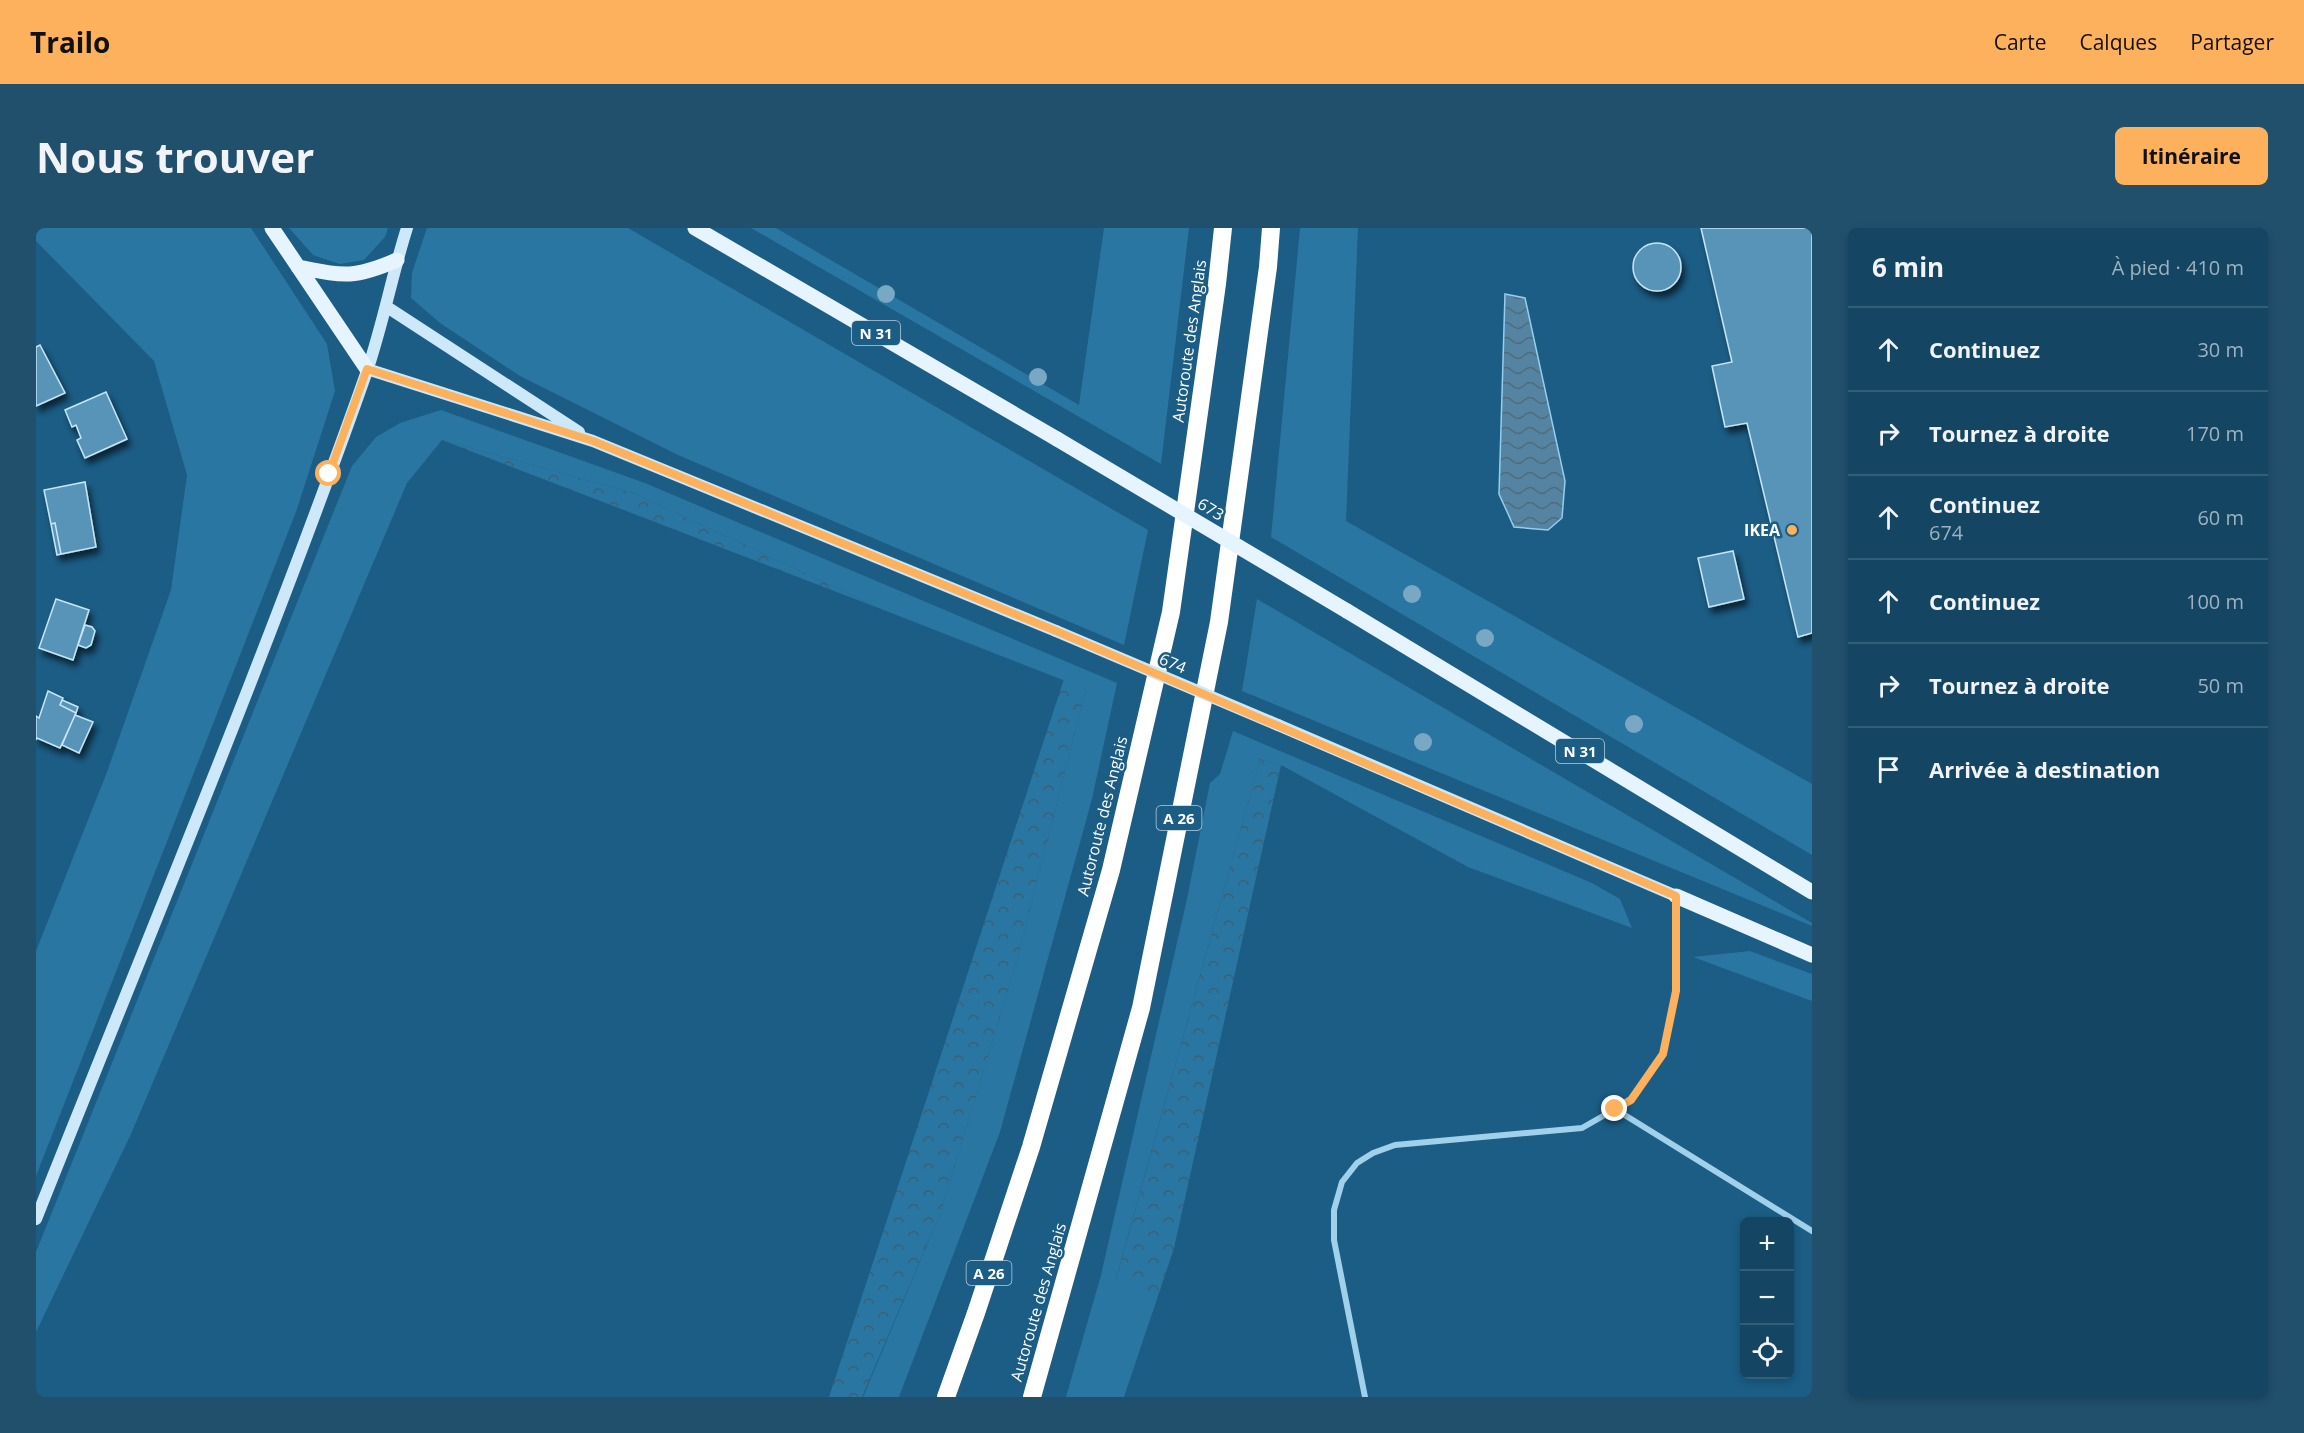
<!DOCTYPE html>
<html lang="fr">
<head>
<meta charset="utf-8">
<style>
  :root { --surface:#144664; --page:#21506d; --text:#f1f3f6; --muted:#9db1bf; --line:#335e78; --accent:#fdb15d }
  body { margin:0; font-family:"Open Sans",sans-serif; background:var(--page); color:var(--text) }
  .controls { position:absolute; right:18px; bottom:18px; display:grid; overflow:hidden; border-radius:9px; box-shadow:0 3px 9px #0003 }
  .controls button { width:54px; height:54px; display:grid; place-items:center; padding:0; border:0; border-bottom:2px solid var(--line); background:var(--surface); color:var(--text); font:30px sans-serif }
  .stop { position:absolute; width:18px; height:18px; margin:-14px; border:4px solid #fdb15d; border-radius:50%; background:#fff }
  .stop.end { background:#fdb15d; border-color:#fff; box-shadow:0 2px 6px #0008 }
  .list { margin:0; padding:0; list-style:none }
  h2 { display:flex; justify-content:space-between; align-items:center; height:78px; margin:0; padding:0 24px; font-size:26px }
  h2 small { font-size:20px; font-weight:400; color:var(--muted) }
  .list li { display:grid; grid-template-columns:39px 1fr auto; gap:18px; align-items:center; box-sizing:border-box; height:84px; padding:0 24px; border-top:2px solid var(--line) }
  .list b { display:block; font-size:22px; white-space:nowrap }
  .list p { margin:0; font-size:20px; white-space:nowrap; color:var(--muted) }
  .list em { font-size:20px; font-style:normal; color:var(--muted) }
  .icon { flex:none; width:33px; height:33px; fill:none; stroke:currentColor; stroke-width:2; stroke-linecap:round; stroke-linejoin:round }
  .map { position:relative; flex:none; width:1776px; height:1169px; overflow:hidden; border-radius:9px }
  header { display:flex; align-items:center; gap:36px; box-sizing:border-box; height:84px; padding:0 30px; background:var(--accent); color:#111 }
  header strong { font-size:28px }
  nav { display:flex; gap:33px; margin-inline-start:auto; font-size:21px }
  .intro { display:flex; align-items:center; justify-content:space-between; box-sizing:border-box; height:144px; padding:0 36px }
  h1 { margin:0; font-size:42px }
  .button { padding:15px 27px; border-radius:9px; background:var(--accent); color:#111; font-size:21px; font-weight:700 }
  main { display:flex; gap:36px; padding:0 36px }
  aside { flex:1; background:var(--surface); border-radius:9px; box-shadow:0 3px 9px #0003 }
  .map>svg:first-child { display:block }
  .green { fill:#2a76a2 }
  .forest { fill:url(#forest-crowns) }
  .water { fill:url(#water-waves); stroke:#94ceee; stroke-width:1.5 }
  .building { fill:#5894b7; stroke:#c6e6f8; stroke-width:1.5; filter:url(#shadow) }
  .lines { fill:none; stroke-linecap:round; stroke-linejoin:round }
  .street { stroke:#a1d0eb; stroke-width:6 }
  .secondary { stroke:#cde8f8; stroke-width:12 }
  .primary { stroke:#e6f4ff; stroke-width:15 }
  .highway { stroke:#fff; stroke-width:18 }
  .secondary-bridge { stroke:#cde8f8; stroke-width:12 }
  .primary-bridge { stroke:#e6f4ff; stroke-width:15 }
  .tree { fill:#79a8c4 }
  .route { stroke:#fdb15d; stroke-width:8 }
  .poi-dot { fill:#fdb15d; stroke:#1b5d85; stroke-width:2 }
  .labels { text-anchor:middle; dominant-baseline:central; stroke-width:5; stroke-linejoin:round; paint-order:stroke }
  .shield { fill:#1b5d85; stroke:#bbceda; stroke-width:1.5 }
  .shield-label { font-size:15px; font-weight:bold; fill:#fff }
  .street-label { font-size:16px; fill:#fff; stroke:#1b5d85 }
  .poi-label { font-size:16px; font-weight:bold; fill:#fff; stroke:#1b5d85; text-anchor:end }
</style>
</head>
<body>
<header>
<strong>Trailo</strong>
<nav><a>Carte</a><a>Calques</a><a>Partager</a></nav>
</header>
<div class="intro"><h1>Nous trouver</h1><a class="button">Itinéraire</a></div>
<main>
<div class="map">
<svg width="1776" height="1169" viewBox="0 0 1776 1169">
  <defs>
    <pattern id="forest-crowns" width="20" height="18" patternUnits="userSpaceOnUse" patternTransform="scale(1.5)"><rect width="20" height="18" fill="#2a76a2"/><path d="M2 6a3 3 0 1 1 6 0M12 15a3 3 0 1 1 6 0" fill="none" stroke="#3d5f73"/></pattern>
    <pattern id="water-waves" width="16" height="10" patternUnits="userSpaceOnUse" patternTransform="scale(1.5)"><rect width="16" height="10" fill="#5484a1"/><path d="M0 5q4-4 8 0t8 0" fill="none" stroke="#506b7b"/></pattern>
    <filter id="shadow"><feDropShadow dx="3.5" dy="6" stdDeviation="3" flood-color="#0009"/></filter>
  </defs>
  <rect width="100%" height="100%" fill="#1b5d85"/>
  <path class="green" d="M0 0H215L291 116 299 163 260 284 0 948V723L71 544 135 362 151 247 118 133 0 13Z
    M253 0H352L349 9 328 32 304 36 277 27Z
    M391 0H592L1112 302 1088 417 642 227 484 148 404 95 375 70 376 45Z
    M715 0H740L1043 177 1068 0H1153L1125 236Z
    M1264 0H1322L1310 293 1776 556V627L1235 309Z
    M405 182 609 255 1081 455 1056 571 964 904 863 1169H827L904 986 980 735 1050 461 845 381 600 266 406 212 371 255 95 906 0 1104V1024L316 238 340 209 364 195Z
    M1221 371 1776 695V698L1206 463Z
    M1197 503 1556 655 1584 671 1596 700 1432 639 1245 537 1224 531 1080 1051 1123 1065 1088 1169H1030L1065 1047 1151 671 1174 555 1184 546Z
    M1714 723 1776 746V773L1657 729Z"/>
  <path class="forest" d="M406 212 600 266 845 381Z
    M1028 451 1050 461 980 735 904 986 826 1169H793Z
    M1224 531 1245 537 1138 1020 1123 1065 1080 1052Z"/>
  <path class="water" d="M1469 66 1489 70 1529 253 1526 290 1512 302 1478 299 1463 266Z"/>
  <path class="building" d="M1665 0H1776V405L1762 409 1711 195 1689 199 1676 138 1696 134Z
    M1597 39a24 24 0 1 1 48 0a24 24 0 1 1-48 0Z
    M4 117 29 165 0 178V119Z
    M70 164 91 211 49 230 41 212 45 210 40 197 36 199 29 182Z
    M49 254 60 319 25 326 19 295 15 296 8 262Z
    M19 295 25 326 21 327 15 296Z
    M1697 323 1708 371 1673 379 1662 330Z
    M20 371 53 382 37 432 3 420Z
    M49 397 56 399 59 403 55 417 50 420 42 417Z
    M12 463 27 470 24 477 40 485 24 520 1 510 0 512V488L3 490Z
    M26 472 42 479 40 485 24 477Z
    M39 487 57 494 43 525 26 517Z"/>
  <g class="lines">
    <path class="street" d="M1579 881 1776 1003
      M1329 1169 1298 1012V982L1306 954 1321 935 1337 925 1359 917 1546 900 1595 872 1627 826 1640 763V668"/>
    <path class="secondary" d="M351 79 543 204
      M331 141 557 213 1020 403
      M1242 497 1640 668
      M0 991C112 709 230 429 331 143 347 96 356 47 371 0"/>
    <path class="primary" d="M236 0 331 141
      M659 0 1021 211
      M262 39C308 48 317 51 361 32
      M1311 383 1776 664
      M1640 668 1776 727"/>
    <path class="highway" d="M910 1169 940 1085 995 919 1075 642 1135 384 1181 56 1187 0
      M996 1169 1105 780 1183 394 1232 39 1235 0"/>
    <path class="secondary-bridge" d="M1020 403 1242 497"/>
    <path class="primary-bridge" d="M1021 211 1311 383"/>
  </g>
  <g class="tree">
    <circle cx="850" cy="66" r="9"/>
    <circle cx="1002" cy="149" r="9"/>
    <circle cx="1376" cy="366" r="9"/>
    <circle cx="1449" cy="410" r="9"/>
    <circle cx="1598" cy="496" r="9"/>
    <circle cx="1387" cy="514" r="9"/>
  </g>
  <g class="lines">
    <path class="route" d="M293 246 331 141 557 213 1020 403 1640 668V763L1627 826 1595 872 1579 881"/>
  </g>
  <circle class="poi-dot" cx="1756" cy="302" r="6"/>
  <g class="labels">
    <g class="shield">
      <rect x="816" y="93" width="48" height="24" rx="4.5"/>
      <rect x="1520" y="511" width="48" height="24" rx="4.5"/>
      <rect x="1120.5" y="578" width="45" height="24" rx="4.5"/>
      <rect x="930.5" y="1033" width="45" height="24" rx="4.5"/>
    </g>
    <g class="shield-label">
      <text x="840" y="105">N 31</text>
      <text x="1544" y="523">N 31</text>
      <text x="1143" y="590">A 26</text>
      <text x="953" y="1045">A 26</text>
    </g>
    <g class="street-label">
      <text transform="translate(1153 113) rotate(-82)">Autoroute des Anglais</text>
      <text transform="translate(1175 281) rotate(31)">673</text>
      <text transform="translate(1137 435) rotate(23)">674</text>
      <text transform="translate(1066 588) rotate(-76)">Autoroute des Anglais</text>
      <text transform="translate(1002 1074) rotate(-74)">Autoroute des Anglais</text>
    </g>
    <g class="poi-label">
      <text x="1744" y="302">IKEA</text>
    </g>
  </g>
</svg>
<div class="controls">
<button>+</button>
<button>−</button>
<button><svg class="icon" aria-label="locate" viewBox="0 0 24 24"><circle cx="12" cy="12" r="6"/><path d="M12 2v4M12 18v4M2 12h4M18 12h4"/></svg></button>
</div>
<div class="stop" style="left:293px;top:246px"></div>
<div class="stop end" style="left:1579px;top:881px"></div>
</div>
<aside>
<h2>6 min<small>À pied · 410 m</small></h2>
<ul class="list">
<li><svg class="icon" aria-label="ahead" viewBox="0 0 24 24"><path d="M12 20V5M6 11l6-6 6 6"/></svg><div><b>Continuez</b></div><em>30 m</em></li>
<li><svg class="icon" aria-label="right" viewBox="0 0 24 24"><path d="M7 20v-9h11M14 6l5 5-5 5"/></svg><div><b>Tournez à droite</b></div><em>170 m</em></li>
<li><svg class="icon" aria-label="ahead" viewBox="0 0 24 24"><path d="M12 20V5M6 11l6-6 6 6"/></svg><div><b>Continuez</b><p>674</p></div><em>60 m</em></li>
<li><svg class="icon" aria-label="ahead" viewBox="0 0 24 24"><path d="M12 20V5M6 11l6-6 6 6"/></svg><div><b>Continuez</b></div><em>100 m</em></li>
<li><svg class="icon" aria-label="right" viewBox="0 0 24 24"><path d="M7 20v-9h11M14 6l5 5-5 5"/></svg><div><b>Tournez à droite</b></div><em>50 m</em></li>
<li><svg class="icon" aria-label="arrive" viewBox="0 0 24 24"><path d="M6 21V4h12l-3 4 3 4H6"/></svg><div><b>Arrivée à destination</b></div></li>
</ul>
</aside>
</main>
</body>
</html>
